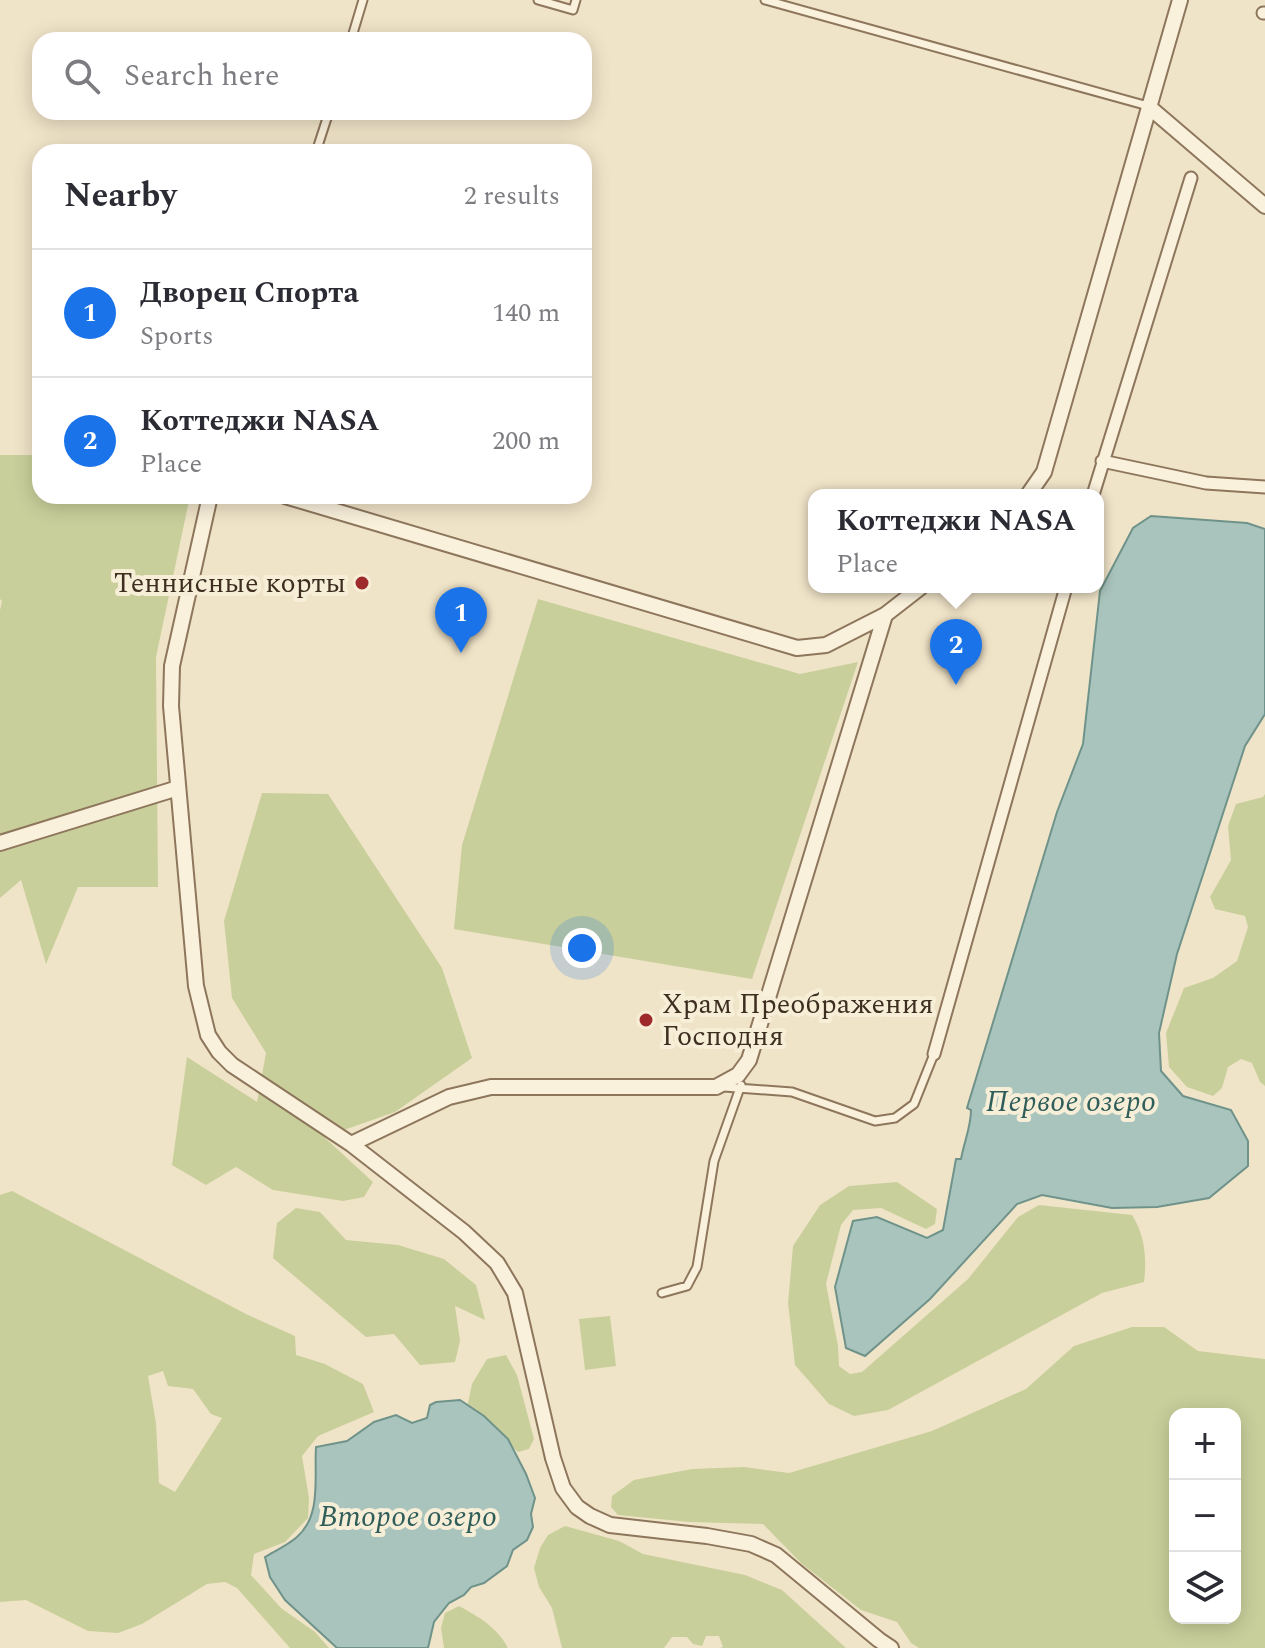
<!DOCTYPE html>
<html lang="en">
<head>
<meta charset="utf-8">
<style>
  :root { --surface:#fff; --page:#f7f7f7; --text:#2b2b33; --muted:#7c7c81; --line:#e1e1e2; --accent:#1a73e8 }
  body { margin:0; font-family:Spectral,serif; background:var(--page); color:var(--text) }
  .controls { position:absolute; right:24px; bottom:24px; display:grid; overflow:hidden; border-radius:16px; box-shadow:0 4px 20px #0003 }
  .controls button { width:72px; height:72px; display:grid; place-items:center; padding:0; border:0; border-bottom:2px solid var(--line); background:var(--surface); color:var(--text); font:40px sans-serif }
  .you { position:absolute; left:582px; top:948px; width:28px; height:28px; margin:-20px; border:6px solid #fff; border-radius:50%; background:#1a73e8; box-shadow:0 0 0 12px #1a73e833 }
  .badge { display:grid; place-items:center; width:52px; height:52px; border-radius:50%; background:var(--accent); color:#fff; font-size:26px; font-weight:700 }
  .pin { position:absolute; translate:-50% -66px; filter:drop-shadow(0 2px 4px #0008) }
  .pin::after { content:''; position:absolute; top:42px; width:28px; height:24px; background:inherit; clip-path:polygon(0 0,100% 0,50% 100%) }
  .popup { position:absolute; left:808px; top:489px; width:296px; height:104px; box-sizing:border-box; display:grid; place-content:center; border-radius:16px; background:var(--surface); filter:drop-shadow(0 2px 6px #0005); font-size:26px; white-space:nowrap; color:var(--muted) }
  .popup b { font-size:30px; color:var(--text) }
  .popup::after { content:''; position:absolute; left:50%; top:100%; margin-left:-16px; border:16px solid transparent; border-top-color:var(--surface) }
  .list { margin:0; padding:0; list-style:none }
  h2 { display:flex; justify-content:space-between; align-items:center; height:104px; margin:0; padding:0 32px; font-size:34px }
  h2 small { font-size:26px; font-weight:400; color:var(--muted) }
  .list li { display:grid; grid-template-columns:52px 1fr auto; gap:24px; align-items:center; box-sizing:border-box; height:128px; padding:0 32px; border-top:2px solid var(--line) }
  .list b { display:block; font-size:30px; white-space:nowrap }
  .list p { margin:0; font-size:26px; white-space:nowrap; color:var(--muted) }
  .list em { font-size:26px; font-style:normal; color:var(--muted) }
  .icon { flex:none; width:44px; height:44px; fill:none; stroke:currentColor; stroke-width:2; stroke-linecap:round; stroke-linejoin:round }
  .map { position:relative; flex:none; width:1265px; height:1648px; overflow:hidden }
  .search { position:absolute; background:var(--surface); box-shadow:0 4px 20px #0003; left:32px; top:32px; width:560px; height:88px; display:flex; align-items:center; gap:20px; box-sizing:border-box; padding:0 28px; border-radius:24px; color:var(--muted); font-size:30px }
  .panel { position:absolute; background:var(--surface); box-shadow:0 4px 20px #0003; left:32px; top:144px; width:560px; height:360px; border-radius:24px }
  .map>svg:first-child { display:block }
  .green { fill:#c9cf9b; fill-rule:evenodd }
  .water { fill:#a9c4bc; stroke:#6f938a; stroke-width:2 }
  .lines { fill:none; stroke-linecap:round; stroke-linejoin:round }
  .service-casing { stroke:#8d765c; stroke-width:11 }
  .pedestrian-casing { stroke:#8d765c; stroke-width:15 }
  .minor-casing { stroke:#8d765c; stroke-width:18 }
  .service { stroke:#faf1dc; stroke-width:7 }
  .pedestrian { stroke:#faf1dc; stroke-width:11 }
  .minor { stroke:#faf1dc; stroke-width:14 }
  .poi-dot { fill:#9e2a2b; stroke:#f7eed8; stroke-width:3 }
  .labels { text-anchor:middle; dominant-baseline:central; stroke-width:8; stroke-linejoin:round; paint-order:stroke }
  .poi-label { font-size:28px; fill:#3d2e20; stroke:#f7eed8; text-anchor:end }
  .water-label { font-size:30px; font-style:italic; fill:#2f5d5a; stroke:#f7eed8 }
</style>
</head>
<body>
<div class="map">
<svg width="1265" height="1648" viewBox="0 0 1265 1648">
  <rect width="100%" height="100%" fill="#f0e4c8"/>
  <path class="green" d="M0 455H40V496H190L156 657 158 887H78L46 964 21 880 0 898V610L2 601 0 599Z
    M538 599 800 674 858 662 752 979 454 929 462 845Z
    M262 793 328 794 442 968 472 1058 395 1112 324 1137 373 1182 364 1197 343 1201 273 1190 236 1167 206 1185 172 1165 187 1057 257 1102 266 1053 232 998 224 921Z
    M1265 794V1086L1260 1082 1252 1063 1241 1059 1228 1067 1222 1088 1213 1096 1187 1087 1169 1067 1166 1033 1184 988 1213 978 1237 961 1248 927 1245 916 1215 909 1210 897 1231 860 1228 826 1236 804 1263 797Z
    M897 1182 937 1209 935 1224 926 1229 881 1208 853 1210 841 1225 826 1284 838 1346 839 1366 850 1374 862 1372 968 1279 1018 1217 1039 1205 1132 1215C1145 1235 1147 1259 1144 1282L1102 1293 888 1410 854 1416 829 1404 795 1365 788 1303 793 1246 820 1205 849 1186Z
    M12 1191 248 1315 295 1336 296 1355 325 1364 363 1384 374 1412 318 1436 302 1456 309 1498 308 1518 285 1542 254 1554 251 1575 281 1608 315 1632 329 1648H290L237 1588 225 1582 207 1584 142 1624 118 1633 88 1631 26 1600 0 1602V1195ZM163 1371 168 1386 193 1389 211 1414 222 1418 175 1492 159 1483 156 1423 148 1376Z
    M296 1208 320 1212 346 1240 398 1245 444 1259 476 1285 485 1320 455 1306 460 1341 455 1362 420 1365 394 1334 366 1337 273 1258 277 1223Z
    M610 1316 616 1366 585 1370 579 1319Z
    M1132 1327H1164L1198 1351 1265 1359V1648H919L911 1643 897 1622 861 1610 802 1564 763 1524 689 1522 618 1515 611 1507 612 1496 634 1480 692 1469 744 1467 789 1473 932 1431 1026 1389 1074 1346ZM1175 1414H1235V1618H1175Z
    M506 1355 517 1375 534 1439 529 1449 518 1452 488 1424 467 1408 472 1384 487 1359Z
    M565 1526 619 1541 643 1554 745 1575 782 1590 846 1648H720L723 1647 719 1636H706L702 1646 693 1644 687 1637H672L664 1648H562L552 1608 539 1587 534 1568 540 1548 548 1535Z
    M459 1606C479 1617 497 1627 508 1648H444L441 1628 445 1613Z"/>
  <path class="water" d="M1151 516 1247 523 1265 529V714L1245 746 1177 954 1159 1033 1161 1071 1183 1096 1231 1110 1248 1141V1166L1209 1198 1157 1207 1112 1208 1042 1195 1017 1204 930 1299 865 1356 846 1348 835 1287 853 1221 877 1217 927 1238 943 1230 956 1159H961C964 1142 971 1127 971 1110L967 1108 1057 812 1083 744 1100 591 1133 528Z
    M460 1400 484 1416 508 1439 526 1474 535 1498 531 1514 533 1527 527 1540 513 1550 507 1566 484 1583 471 1587 464 1595 449 1603 434 1622 428 1648H337L285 1600 270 1577 265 1557C275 1551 288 1545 297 1537 322 1515 314 1477 316 1447L347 1441 374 1422 396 1415 412 1423 427 1418 430 1405 436 1402Z"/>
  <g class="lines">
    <defs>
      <path id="service" d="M538 0 573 10 576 0
        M765 0 1148 106
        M351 40 363 0
        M316 152 329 112
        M724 1087 792 1092 875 1121 895 1118 914 1104 934 1054
        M662 1293 687 1286 697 1267 714 1161 741 1085"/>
      <path id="pedestrian" d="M1263 13H1265
        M1102 461 1206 483 1265 487
        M1093 495 1191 178
        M934 1054 1066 587"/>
      <path id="minor" d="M1148 106 1265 206
        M1028 495 1044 472 1180 0
        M210 496 172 666 171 706 196 986 208 1035 219 1052 232 1065 351 1144 464 1232 497 1263 515 1293 553 1458 563 1488 577 1507 590 1516 610 1525 707 1536 751 1544 776 1555 879 1640 891 1648
        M285 496 797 648 826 645 885 615 921 587
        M0 843 178 788
        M351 1144 449 1097 491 1087H716L738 1075 749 1060 885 615"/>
    </defs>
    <use href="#service" class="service-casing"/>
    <use href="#pedestrian" class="pedestrian-casing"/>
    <use href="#minor" class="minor-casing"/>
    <use href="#service" class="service"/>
    <use href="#pedestrian" class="pedestrian"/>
    <use href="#minor" class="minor"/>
  </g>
  <g class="poi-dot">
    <circle cx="362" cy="583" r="8"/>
    <circle cx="646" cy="1020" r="8"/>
  </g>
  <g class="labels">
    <g class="poi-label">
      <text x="346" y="583">Теннисные корты</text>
      <text x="662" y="1004" text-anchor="start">Храм Преображения<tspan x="662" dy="32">Господня</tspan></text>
    </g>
    <g class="water-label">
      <text x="1071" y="1102">Первое озеро</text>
      <text x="408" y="1517">Второе озеро</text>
    </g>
  </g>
</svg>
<div class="controls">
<button>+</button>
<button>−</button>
<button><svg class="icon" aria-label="layers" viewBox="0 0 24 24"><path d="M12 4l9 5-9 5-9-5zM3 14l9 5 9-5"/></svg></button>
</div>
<div class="you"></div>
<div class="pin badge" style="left:461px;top:653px">1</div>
<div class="pin badge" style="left:956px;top:685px">2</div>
<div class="popup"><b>Коттеджи NASA</b>Place</div>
<div class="search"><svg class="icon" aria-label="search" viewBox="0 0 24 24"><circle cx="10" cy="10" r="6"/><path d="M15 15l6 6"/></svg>Search here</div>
<section class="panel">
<h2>Nearby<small>2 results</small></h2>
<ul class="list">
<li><span class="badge">1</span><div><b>Дворец Спорта</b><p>Sports</p></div><em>140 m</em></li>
<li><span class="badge">2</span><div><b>Коттеджи NASA</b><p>Place</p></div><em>200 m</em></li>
</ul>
</section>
</div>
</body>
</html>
